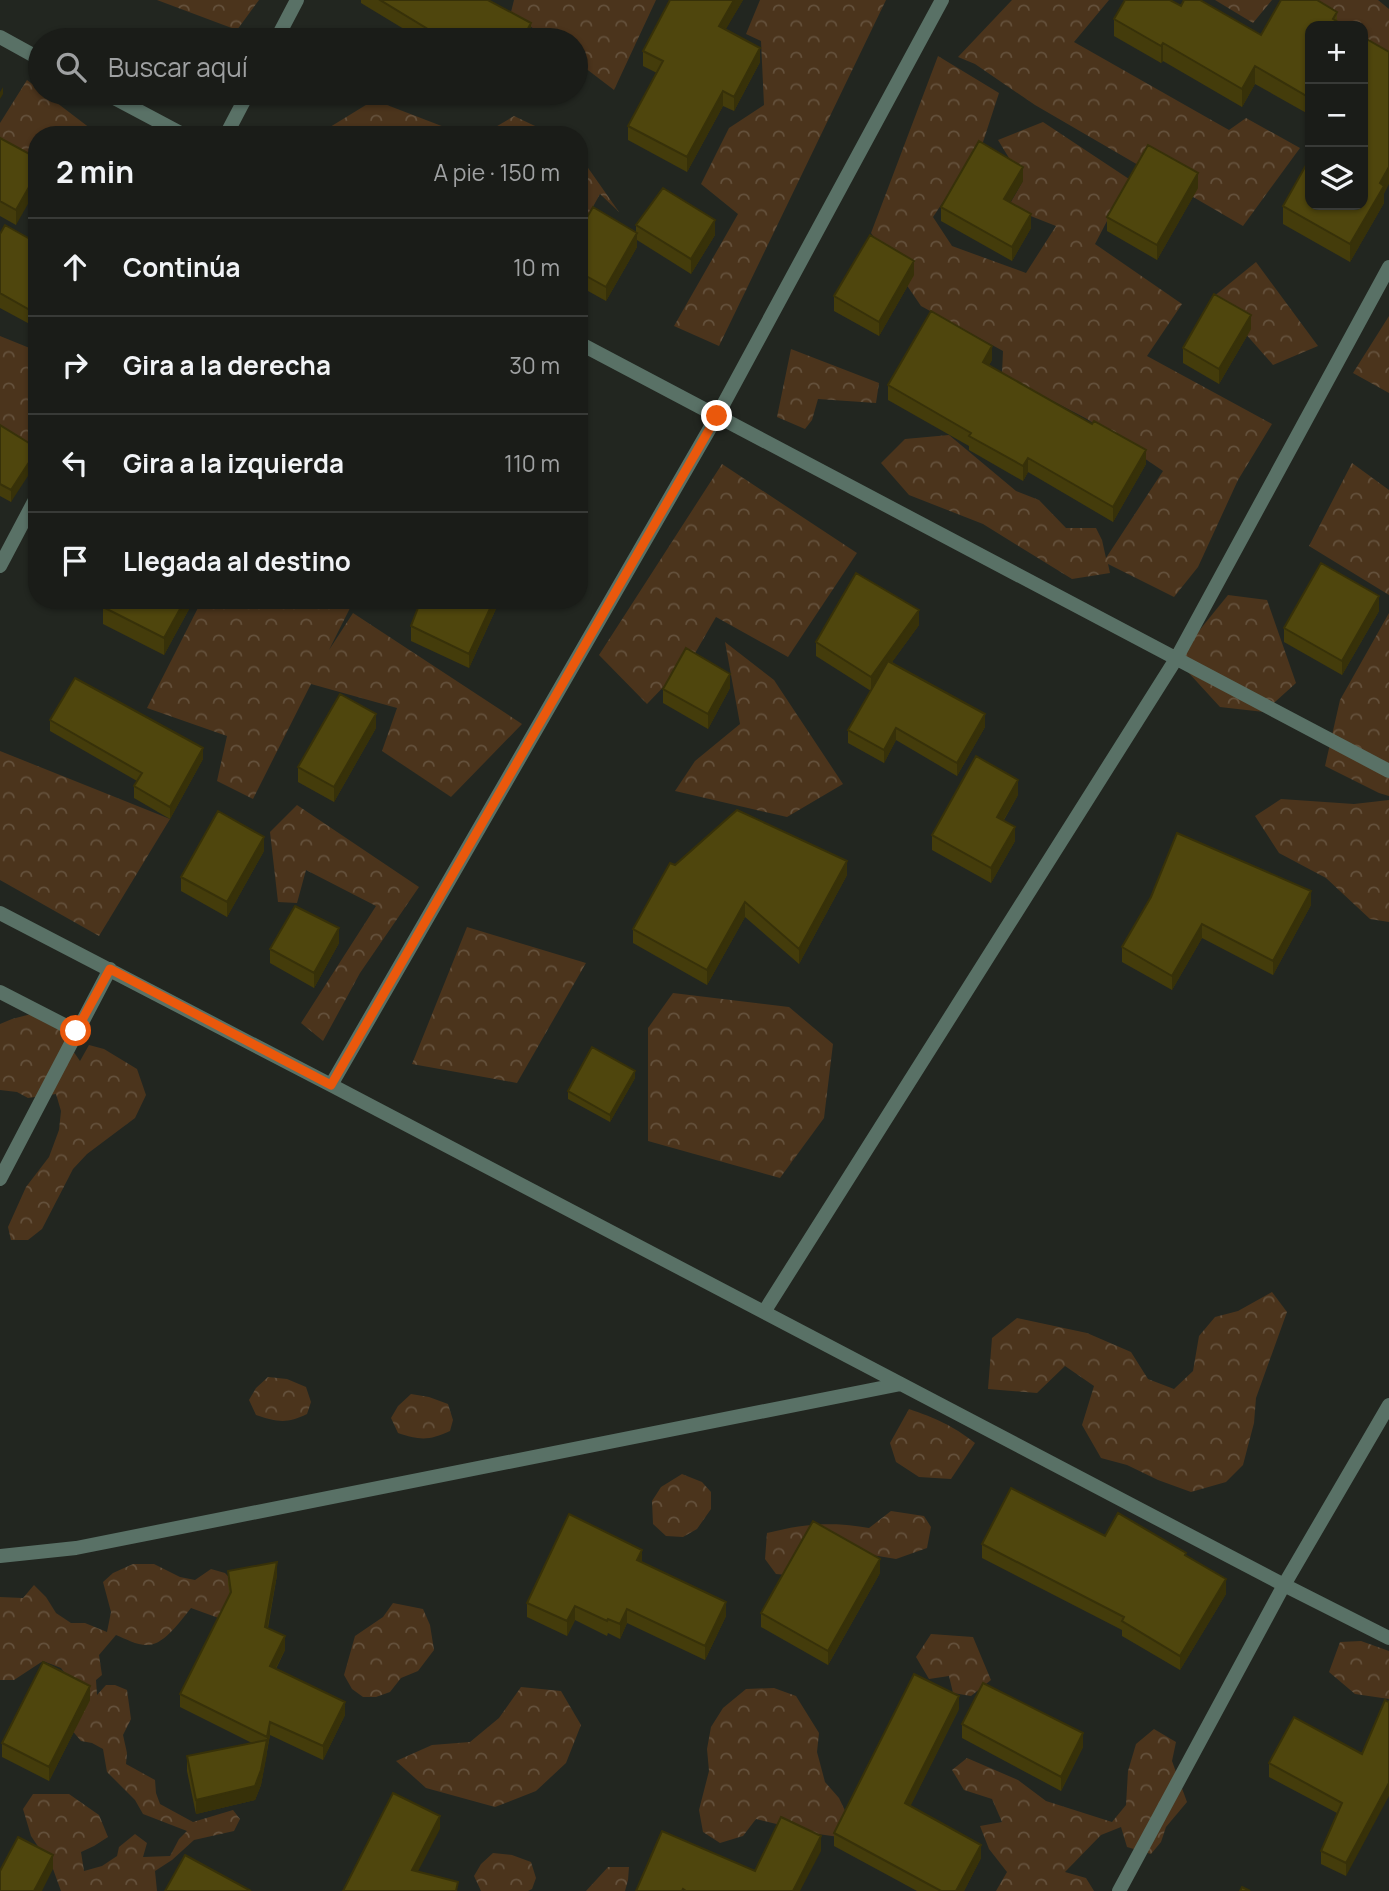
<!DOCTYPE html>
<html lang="es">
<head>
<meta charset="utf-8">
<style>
  :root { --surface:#1a1c18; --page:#232521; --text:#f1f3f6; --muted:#9fa1a2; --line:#383a37 }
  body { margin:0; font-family:Manrope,sans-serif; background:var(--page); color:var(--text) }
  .controls { position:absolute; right:21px; top:21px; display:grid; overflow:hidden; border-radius:14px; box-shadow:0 2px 5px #0004 }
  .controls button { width:63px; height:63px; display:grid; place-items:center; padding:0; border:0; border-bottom:2px solid var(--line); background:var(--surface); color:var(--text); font:35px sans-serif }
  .stop { position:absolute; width:21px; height:21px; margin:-16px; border:5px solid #ea580c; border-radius:50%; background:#fff }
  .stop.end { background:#ea580c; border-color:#fff; box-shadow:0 2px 7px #0008 }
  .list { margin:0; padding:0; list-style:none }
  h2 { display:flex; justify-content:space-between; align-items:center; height:91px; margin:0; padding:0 28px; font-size:30px }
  h2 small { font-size:23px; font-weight:400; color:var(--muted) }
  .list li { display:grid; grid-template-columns:46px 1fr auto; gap:21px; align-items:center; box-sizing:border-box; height:98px; padding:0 28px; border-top:2px solid var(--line) }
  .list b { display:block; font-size:26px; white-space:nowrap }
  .list em { font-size:23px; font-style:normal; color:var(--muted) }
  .icon { flex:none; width:38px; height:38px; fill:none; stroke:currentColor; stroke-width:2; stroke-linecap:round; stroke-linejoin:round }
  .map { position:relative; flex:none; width:1389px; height:1891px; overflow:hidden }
  .search { position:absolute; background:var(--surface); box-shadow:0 2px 5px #0004; left:28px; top:28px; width:560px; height:77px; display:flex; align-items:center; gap:18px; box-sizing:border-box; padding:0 24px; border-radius:38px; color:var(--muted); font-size:26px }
  .panel { position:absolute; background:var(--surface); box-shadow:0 2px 5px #0004; left:28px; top:126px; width:560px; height:483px; border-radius:28px }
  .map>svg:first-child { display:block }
  .forest { fill:url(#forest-crowns) }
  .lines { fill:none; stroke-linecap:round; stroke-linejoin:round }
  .street { stroke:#597166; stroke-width:14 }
  .wall { fill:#443c0b }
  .shaded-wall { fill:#373109 }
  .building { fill:#4f460d; stroke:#373109; stroke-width:2 }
  .route { stroke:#ea580c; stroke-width:9 }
</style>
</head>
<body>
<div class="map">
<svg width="1389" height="1891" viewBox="0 0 1389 1891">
  <defs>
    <pattern id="forest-crowns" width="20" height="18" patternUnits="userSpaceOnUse" patternTransform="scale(1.75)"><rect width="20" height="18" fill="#4b341c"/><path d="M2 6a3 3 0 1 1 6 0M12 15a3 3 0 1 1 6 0" fill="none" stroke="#64513c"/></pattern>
  </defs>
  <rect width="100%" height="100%" fill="#222620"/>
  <path class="forest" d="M157 0H259L237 30Z
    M514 0H656L614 90 576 61V40H549L511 12Z
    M760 0H886L719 346 674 326 738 214 701 184 729 128 764 105 761 41 746 34Z
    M1012 0H1109L1074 42 1229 130 1246 118 1300 148 1243 226 1035 105 975 64 958 57Z
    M1215 0H1272L1253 23Z
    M1309 0H1378L1389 9V58L1363 43V26H1342Z
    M938 56 999 93 983 142 933 217 952 246 1026 273 1056 226 1008 207 1023 181 998 140 1043 122 1129 179 1095 244 1182 304 1147 356 1272 424 1238 480 1198 567 1174 597 1108 564 1110 573 1072 579 983 524 909 495 881 463 905 439 949 435 1016 491 1039 500 1066 528H1096L1102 540 1106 558 1163 471 1087 419 1002 374 1003 351 921 306 871 233Z
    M27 80 40 90V93H44L99 135H37V164L0 150V123Z
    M374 100 465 135H317Z
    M514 116 554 135H482Z
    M579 155 619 212 600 194 579 232Z
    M1256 262 1318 346 1273 365 1213 297Z
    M1389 316V393L1353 373Z
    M0 336 37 351V430L26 454 0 437Z
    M791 349 879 383 876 403 818 399 812 420 805 429 777 417Z
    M1352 463 1389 490V595L1309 546Z
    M722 464 857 553 788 657 716 617 694 655 647 704 599 655Z
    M1228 595 1267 600 1296 683 1264 712 1220 707 1176 659Z
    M202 600H354L329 650 353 613 522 724 451 797 382 751 397 708 311 684 253 799 217 781 227 736 147 708Z
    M1389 613V796L1379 793 1325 766 1340 700Z
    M725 642 774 680 843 784 787 817 675 791 695 761 740 724Z
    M0 751 170 819 99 936 0 880Z
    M1281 799 1354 804 1389 800V922L1370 919 1326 878 1279 853 1255 816Z
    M297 805 419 887 360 973 323 1041 301 1023 376 906 306 870 297 903 278 902 270 832Z
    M467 927 586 963 517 1083 412 1064Z
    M673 993 789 1007 833 1044 824 1118 780 1178 648 1141V1028Z
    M35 1013 58 1025 64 1038 80 1061 89 1045 104 1049 137 1069 146 1095 135 1118 87 1154 73 1169 42 1229 28 1240H11L8 1227 26 1187 49 1157 59 1130 61 1111 56 1094 28 1098 17 1092 0 1090V1024L12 1019Z
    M1272 1292 1287 1312 1256 1398 1254 1423 1243 1465 1226 1482 1191 1492 1158 1480 1127 1465 1101 1458 1082 1425 1094 1386 1065 1366 1037 1393 988 1389 992 1338 1017 1318 1087 1333 1131 1352 1148 1379 1174 1389 1193 1371 1199 1336 1215 1317 1238 1311Z
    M268 1377 287 1379 306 1387 311 1402 307 1414C287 1424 277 1422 256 1415L249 1400 256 1388Z
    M411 1394 429 1397 448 1404 453 1420 450 1431C429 1441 419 1440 398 1433L391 1418 398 1406Z
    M909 1409C935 1418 952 1425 975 1443L951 1479 919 1477 896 1462 890 1443Z
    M682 1474 702 1482 711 1492V1509L697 1529 683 1537 666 1536 653 1524 652 1501 661 1487Z
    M891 1511 924 1516 931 1527 927 1548 896 1559 872 1555 809 1577 776 1574 765 1559 767 1533C801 1524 834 1521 869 1528Z
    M133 1564H154L180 1577 195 1580 211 1569 225 1573 241 1590 224 1620 191 1608C182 1619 165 1644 149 1645 138 1646 126 1639 116 1635L99 1655 102 1675 96 1680 97 1695 106 1685H115L127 1690 131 1719 123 1735 127 1753 126 1764 155 1780 156 1793 160 1804 193 1822 233 1810 240 1819 234 1831 194 1840 172 1860 155 1871 157 1891H61L53 1869 31 1836 23 1809 33 1794H69L99 1815 108 1837 94 1846 81 1852 84 1871 102 1866 117 1856 119 1847 135 1834 147 1843 143 1857 170 1856 179 1839 187 1831 143 1814 135 1800 107 1772 103 1749 92 1743 81 1741 65 1722 72 1683 61 1668 43 1661 14 1680H0V1597L23 1598 34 1585 46 1597 56 1613 71 1623H85L107 1632 111 1612 103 1582 113 1573Z
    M393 1603 423 1609 430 1625 434 1650 418 1671 401 1678 390 1692 376 1697H363L352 1689 344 1675 355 1636 383 1617Z
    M931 1634 973 1637 991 1680 971 1696 953 1693 949 1676 929 1679 916 1657Z
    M1361 1641 1389 1651V1699L1355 1694 1329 1672 1340 1642Z
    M521 1687 561 1691 581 1725 566 1763 536 1791 495 1807 426 1788 396 1761 432 1745 470 1742 499 1718Z
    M774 1688 796 1696 819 1733 817 1752 825 1782 839 1798 850 1821 839 1837 818 1834 756 1819 743 1836 720 1843 703 1832 699 1810 709 1771 707 1749 711 1727 723 1708 746 1689Z
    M1154 1729 1176 1742 1172 1761 1187 1802 1166 1827 1161 1842 1151 1854 1127 1847 1121 1827 1101 1835 1065 1872 1086 1878 1094 1891H996L1007 1872 989 1849 980 1826 1002 1822 992 1799 964 1790 952 1770 967 1758 1018 1780 1046 1801 1112 1822 1126 1805 1128 1771 1136 1744Z
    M493 1853 512 1855 531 1862 536 1878 532 1889 528 1891H481L474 1876 481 1864Z
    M608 1867H629L628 1880 625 1891H586Z"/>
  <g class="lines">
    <path class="street" d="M0 37 40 59
      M276 40 297 0
      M105 93 184 135
      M226 135 248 93
      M579 343 1389 771
      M0 566 37 496
      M0 913 331 1085 1284 1585 1389 1638
      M0 992 76 1031
      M331 1085 717 416 942 0
      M0 1179 110 969
      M764 1312 1176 659 1389 267
      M0 1556 76 1548 901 1384
      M1119 1891 1284 1585 1389 1405"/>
  </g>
  <path class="wall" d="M361 0H488L531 38 530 40H422L361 3Z
    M670 0H743L725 30 760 62 734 111 723 106 687 172 628 140V126L657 73 643 66V51Z
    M1125 0H1170L1181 6 1184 0H1200L1261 35 1281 0H1317L1337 12V22L1345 26H1310V115L1255 84 1242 107 1163 61 1161 63 1114 36V19Z
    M0 138 37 158 16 225 0 216Z
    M1023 181 1010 202 1031 228 1012 261 941 221V207Z
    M1198 188 1157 260 1107 231V217Z
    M1384 194V203L1350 262 1283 224V206Z
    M636 225 715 235 691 274 637 240V247L606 301 579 286V231L636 232Z
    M0 234 37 243V328L0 308Z
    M914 275 879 336 834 311V296Z
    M1251 329 1219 384 1183 363V348Z
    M992 360 989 365 1146 464 1113 522 1028 472 1023 481 969 450V446L888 400V385Z
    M0 425 37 448 11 502 0 496Z
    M107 600H194L164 655 103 624V607Z
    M500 600 469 668 411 641V626Z
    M1379 611 1342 675 1284 642V628Z
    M919 625 892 662 985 727 957 776 896 740 884 763 848 743V730L871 691 816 656V642Z
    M730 688 708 729 663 703V689Z
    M50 720 203 759 170 819 134 798V786L137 781 50 731Z
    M376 728 334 802 298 782V767Z
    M1018 795 1004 820 1015 841 991 883 932 850V835Z
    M264 851 227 917 181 891V877Z
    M675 865 847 875 799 964 745 917 707 985 633 943V929Z
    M1311 891V905L1273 975 1202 938 1172 990 1122 962V947Z
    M339 943 314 988 270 963V949Z
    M635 1078 610 1122 568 1099V1091Z
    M1105 1536 1186 1556 1226 1594 1180 1670 1122 1636V1630L982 1558V1544Z
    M642 1562 726 1616 705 1660 627 1623 620 1639 608 1633 607 1636 575 1620 567 1636 527 1617V1603Z
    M228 1571 277 1575 268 1628 285 1650 276 1669 345 1715 323 1760 270 1735 261 1785 255 1800 196 1814 187 1771V1756L252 1743 180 1707V1694L230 1595 228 1584Z
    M880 1573 828 1665 761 1627V1613Z
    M90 1700 49 1781 2 1757V1743Z
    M959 1709 910 1806 981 1858 964 1891H917L834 1846V1833Z
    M962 1724 1083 1747 1061 1791 962 1738Z
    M1362 1754 1346 1876 1321 1864V1851L1337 1813 1269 1777V1763Z"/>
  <path class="shaded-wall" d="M734 0H743L719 41V26Z
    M531 23V38L530 40H522Z
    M1163 43V61L1161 63V46Z
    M760 48V62L734 111V97Z
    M1255 66V84L1242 107V89Z
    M3 87V94L0 99V92Z
    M723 91V106L687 172V157Z
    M1023 167V181L1004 213V199Z
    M1389 167V184L1384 194V203L1350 262V244L1380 183Z
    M37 173V188L16 225V210Z
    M1198 173V188L1157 260V245Z
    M1031 214V228L1012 261V247Z
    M715 220V235L691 274V259Z
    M637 233V247L606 301V287Z
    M914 261V275L879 336V322Z
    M1251 315V329L1219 384V369Z
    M992 346V360L983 376V362Z
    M37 450V462L11 502V490Z
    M1146 450V464L1113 522V507Z
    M1028 458V472L1023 481V466Z
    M1379 596V611L1342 675V661Z
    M185 600H194L164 655V638Z
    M494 600H500L469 668V654Z
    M919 610V625L871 691V677Z
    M730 674V688L708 729V714Z
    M376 714V728L334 802V787Z
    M985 714V727L957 776V763Z
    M896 728V740L884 763V750Z
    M203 748V759L170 819V807Z
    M1018 780V795L997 831V817Z
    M1015 827V841L991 883V868Z
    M264 837V851L227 917V902Z
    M847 861V875L799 964V949Z
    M1311 891V905L1273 975V961Z
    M745 902V917L707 985V970Z
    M1202 924V938L1172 990V976Z
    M339 928V943L314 988V973Z
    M635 1071V1078L610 1122V1115Z
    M642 1550V1564L637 1560Z
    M880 1559V1573L828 1665V1651Z
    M277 1562V1575L265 1640V1627Z
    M1226 1579V1594L1180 1670V1656Z
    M726 1602V1616L705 1660V1646Z
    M575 1606V1620L567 1636V1621Z
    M627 1609V1623L620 1639V1624Z
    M285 1636V1650L270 1679V1666Z
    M90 1686V1700L49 1781V1767Z
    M959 1696V1709L905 1817V1803Z
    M345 1702V1715L323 1760V1746Z
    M270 1722V1735L267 1750V1737Z
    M1083 1733V1747L1061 1791V1777Z
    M267 1740V1754L261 1785 255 1800 196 1814V1800Z
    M1389 1783V1796L1346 1876V1863Z
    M440 1816V1829L412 1883V1870Z
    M821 1836V1851L800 1891H793Z
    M981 1845V1858L964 1891H956Z
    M53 1855V1869L42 1891H34Z"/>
  <path class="building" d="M380 0H488L531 23 522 40H446Z
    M670 0H734L719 26 760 48 734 97 723 91 687 157 628 126 663 61 643 51Z
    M1125 0H1170L1181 6 1184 0H1200L1261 35 1281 0H1317L1337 12 1333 19 1345 26H1310V98L1255 66 1242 89 1163 43 1161 46 1114 19Z
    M1363 37 1389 52V167L1380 183 1384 186 1350 244 1283 206 1310 158V205H1363Z
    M0 138 37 158V173L16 210 0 201Z
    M979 141 1023 167 1004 199 1031 214 1012 247 941 207Z
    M1148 145 1198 173 1157 245 1107 217Z
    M663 188 715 220 691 259 636 225Z
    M593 207 637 233 606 287 579 272V231Z
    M5 225 37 243V314L0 293V234Z
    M870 235 914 261 879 322 834 296Z
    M1214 294 1251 315 1219 369 1183 348Z
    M931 311 992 346 983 362 1092 424 1094 421 1146 450 1113 507 1028 458 1023 466 969 436 971 433 888 385Z
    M0 425 37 448V450L11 490 0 484Z
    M1321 563 1379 596 1342 661 1284 628Z
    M856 573 919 610 871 677 816 642Z
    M107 600H185L164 638 103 607Z
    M421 600H494L469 654 411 626Z
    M686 648 730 674 708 714 663 689Z
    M888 661 985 714 957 763 896 728 884 750 848 730Z
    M75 678 203 748 170 807 134 786 142 773 50 720Z
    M340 694 376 714 334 787 298 767Z
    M976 756 1018 780 997 817 1015 827 991 868 932 835Z
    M737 810 847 861 799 949 745 902 707 970 633 929 670 863 675 865Z
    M218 811 264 837 227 902 181 877Z
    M1177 833 1311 891 1273 961 1202 924 1172 976 1122 947 1151 897Z
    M295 906 339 928 314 973 270 949Z
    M592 1047 635 1071 610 1115 568 1091Z
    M1011 1488 1105 1536 1118 1513 1186 1553 1185 1555 1226 1579 1180 1656 1122 1621 1124 1617 982 1544Z
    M569 1514 642 1550 637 1560 726 1602 705 1646 627 1609 620 1624 608 1619 607 1621 575 1606 567 1621 527 1603Z
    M813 1521 880 1559 828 1651 761 1613Z
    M277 1562 265 1627 285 1636 270 1666 345 1702 323 1746 270 1722 267 1737 180 1694 231 1592 228 1571Z
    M43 1662 90 1686 49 1767 2 1743Z
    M914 1674 959 1696 905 1803 981 1845 956 1891H941L834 1833Z
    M983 1683 1083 1733 1061 1777 962 1724Z
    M1385 1700 1389 1702V1783L1346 1863 1321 1851 1342 1803 1269 1763 1294 1717 1362 1754Z
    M267 1740 261 1770 255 1786 196 1800 187 1756Z
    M393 1793 440 1816 412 1870 458 1882 456 1891H343Z
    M781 1817 821 1836 793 1891H686L683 1889 682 1891H636L662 1831 755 1871Z
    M18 1837 53 1855 34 1891H0V1871Z
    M185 1855 251 1891H165Z
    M1242 1887 1250 1891H1240Z"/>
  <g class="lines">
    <path class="route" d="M76 1031 110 969 331 1085 717 416"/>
  </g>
</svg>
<div class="controls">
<button>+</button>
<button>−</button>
<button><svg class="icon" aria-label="layers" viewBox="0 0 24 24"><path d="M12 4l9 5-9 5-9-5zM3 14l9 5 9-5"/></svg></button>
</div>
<div class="stop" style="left:76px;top:1031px"></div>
<div class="stop end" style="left:717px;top:416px"></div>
<div class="search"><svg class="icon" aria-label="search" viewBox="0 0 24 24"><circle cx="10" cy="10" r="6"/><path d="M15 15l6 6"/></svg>Buscar aquí</div>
<section class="panel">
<h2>2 min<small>A pie · 150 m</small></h2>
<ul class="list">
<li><svg class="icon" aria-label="ahead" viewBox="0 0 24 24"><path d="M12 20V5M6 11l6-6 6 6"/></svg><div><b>Continúa</b></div><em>10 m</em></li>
<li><svg class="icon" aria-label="right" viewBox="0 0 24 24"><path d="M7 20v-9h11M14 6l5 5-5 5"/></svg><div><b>Gira a la derecha</b></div><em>30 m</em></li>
<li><svg class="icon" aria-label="left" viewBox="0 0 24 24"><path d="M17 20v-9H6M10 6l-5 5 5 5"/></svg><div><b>Gira a la izquierda</b></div><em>110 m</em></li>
<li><svg class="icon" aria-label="arrive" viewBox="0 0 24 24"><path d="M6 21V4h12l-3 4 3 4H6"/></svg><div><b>Llegada al destino</b></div></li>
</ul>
</section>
</div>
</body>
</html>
